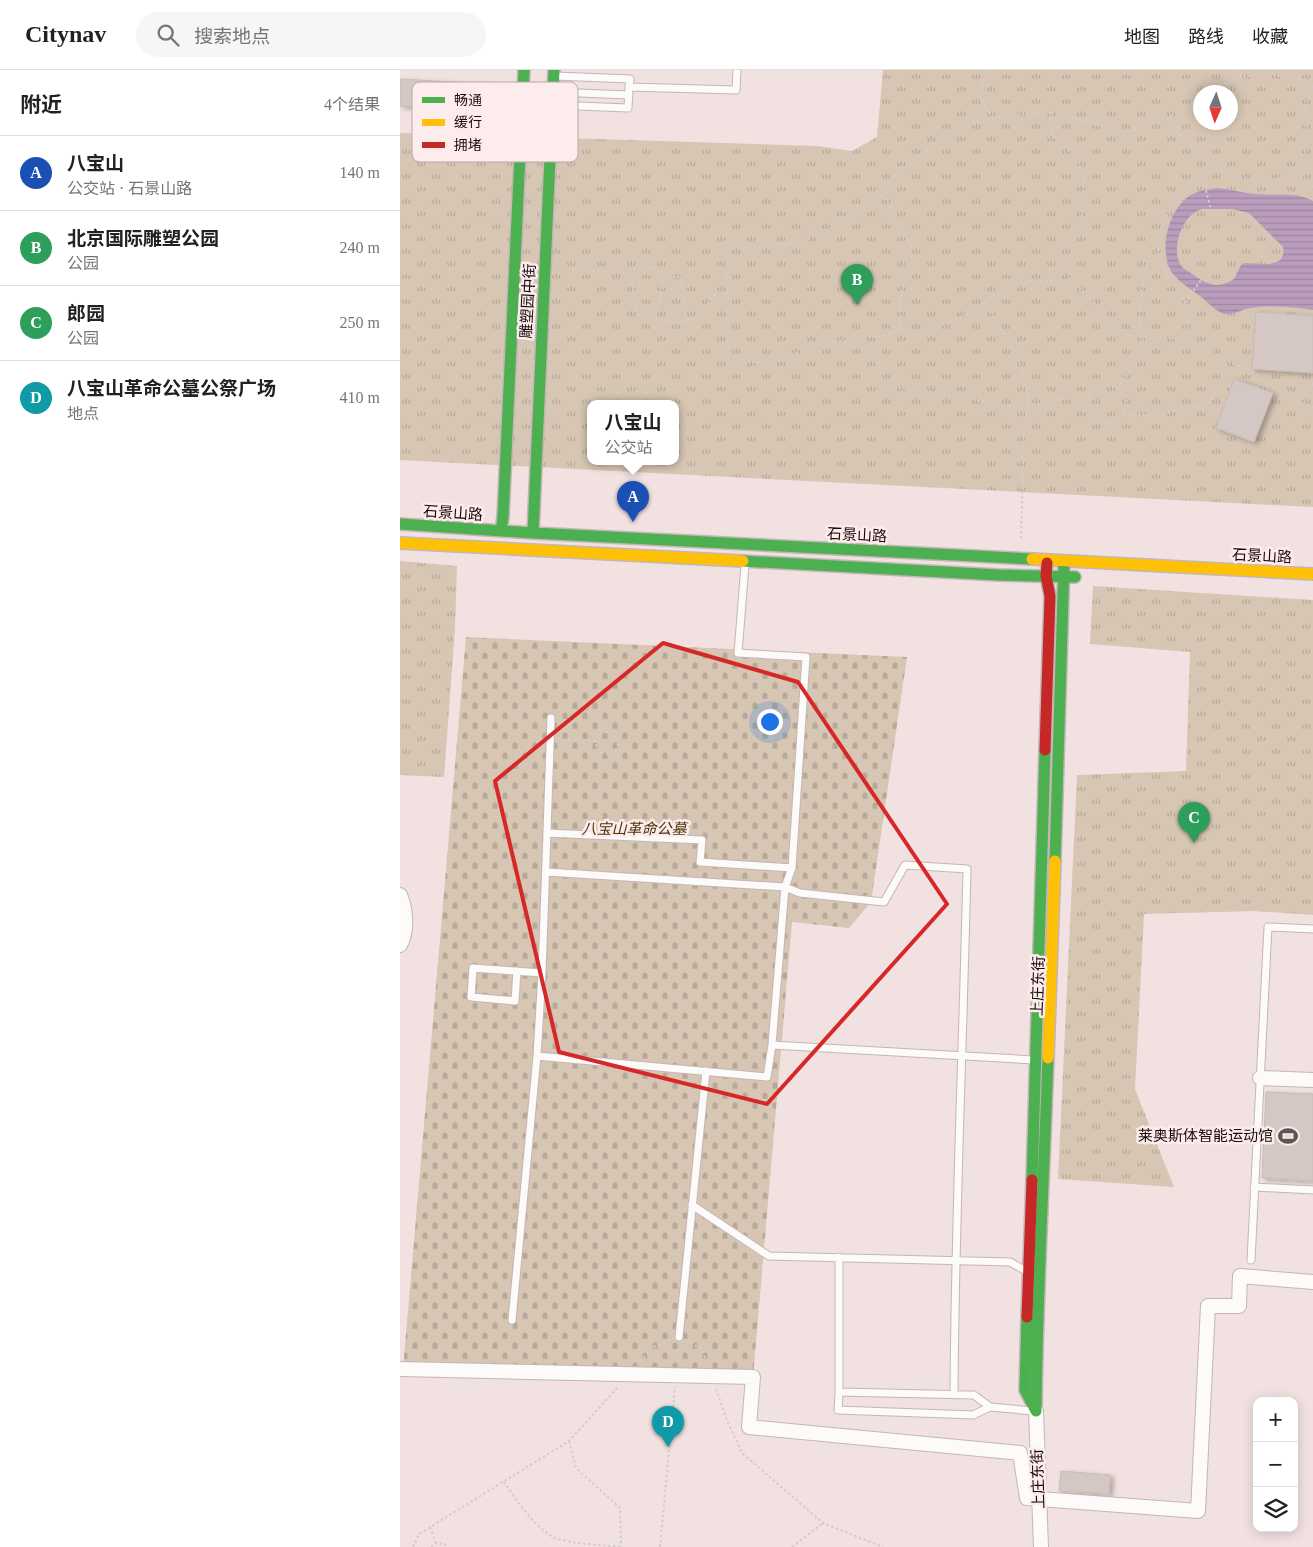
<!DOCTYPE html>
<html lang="zh">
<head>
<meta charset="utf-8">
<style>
  :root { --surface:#fff; --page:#f6f6f6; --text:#202124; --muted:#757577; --line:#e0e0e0; --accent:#1a73e8 }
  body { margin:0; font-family:"Times New Roman","Noto Sans SC",serif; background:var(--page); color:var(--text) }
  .controls { position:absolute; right:15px; bottom:15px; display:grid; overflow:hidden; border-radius:10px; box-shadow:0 2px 12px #0003 }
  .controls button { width:45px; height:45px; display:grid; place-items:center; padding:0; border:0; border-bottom:1px solid var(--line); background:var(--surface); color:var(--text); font:25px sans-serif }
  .compass { position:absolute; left:793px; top:15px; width:45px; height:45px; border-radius:50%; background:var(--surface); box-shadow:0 2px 12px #0003; rotate:183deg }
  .you { position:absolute; left:369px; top:651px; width:18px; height:18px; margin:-12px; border:4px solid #fff; border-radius:50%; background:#1a73e8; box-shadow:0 0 0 8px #1a73e833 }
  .badge { display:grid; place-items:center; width:32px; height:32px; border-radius:50%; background:var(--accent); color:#fff; font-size:16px; font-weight:700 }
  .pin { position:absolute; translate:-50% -41px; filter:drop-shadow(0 1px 2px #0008) }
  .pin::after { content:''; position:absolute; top:26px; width:18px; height:15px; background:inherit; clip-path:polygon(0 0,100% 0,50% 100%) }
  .popup { position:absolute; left:187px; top:330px; width:92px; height:65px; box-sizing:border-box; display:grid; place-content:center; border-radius:10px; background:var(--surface); filter:drop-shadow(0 1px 4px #0005); font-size:16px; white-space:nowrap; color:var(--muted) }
  .popup b { font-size:19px; color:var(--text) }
  .popup::after { content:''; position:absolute; left:50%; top:100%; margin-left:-10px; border:10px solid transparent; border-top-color:var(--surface) }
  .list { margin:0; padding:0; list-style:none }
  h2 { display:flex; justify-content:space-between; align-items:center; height:65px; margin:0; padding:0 20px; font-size:21px }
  h2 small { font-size:16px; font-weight:400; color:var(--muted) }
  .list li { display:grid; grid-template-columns:32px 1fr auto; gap:15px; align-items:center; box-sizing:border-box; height:75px; padding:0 20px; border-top:1px solid var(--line) }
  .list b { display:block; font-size:19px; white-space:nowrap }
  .list p { margin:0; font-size:16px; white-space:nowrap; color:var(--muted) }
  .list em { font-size:16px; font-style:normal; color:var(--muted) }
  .icon { flex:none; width:28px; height:28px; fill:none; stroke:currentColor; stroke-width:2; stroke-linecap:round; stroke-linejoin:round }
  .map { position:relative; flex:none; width:913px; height:1477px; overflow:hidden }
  header { display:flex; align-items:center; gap:30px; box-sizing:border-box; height:70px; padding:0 25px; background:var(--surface); border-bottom:1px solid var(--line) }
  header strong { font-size:24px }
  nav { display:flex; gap:28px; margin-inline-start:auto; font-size:18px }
  .search { width:350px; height:45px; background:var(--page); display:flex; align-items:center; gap:12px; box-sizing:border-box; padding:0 18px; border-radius:28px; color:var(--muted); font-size:19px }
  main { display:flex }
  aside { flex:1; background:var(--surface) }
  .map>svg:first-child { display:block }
  .cemetery { fill:url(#cemetery-stones) }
  .park { fill:url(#park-tufts); fill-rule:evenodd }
  .water { fill:url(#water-rules); fill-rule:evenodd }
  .building { fill:#d5c8c4; stroke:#c8bbb7; filter:url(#shadow) }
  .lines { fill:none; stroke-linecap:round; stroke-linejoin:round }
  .lane-casing { stroke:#c4b6b6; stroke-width:9 }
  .street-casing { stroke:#c4b6b6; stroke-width:16 }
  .fast-casing { stroke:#c4b6b6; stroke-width:14 }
  .slow-casing { stroke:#c4b6b6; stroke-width:14 }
  .jam-casing { stroke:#c4b6b6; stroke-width:14 }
  .path { stroke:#d2cdcc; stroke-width:2; stroke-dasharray:2.5 2.5; stroke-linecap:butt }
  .lane { stroke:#fdfafa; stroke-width:7 }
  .street { stroke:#fdfafa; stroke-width:14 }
  .fast { stroke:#4caf50; stroke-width:11 }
  .slow { stroke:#ffc107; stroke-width:11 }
  .jam { stroke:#c62828; stroke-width:11 }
  .marked { fill:none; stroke:#d62828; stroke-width:4; stroke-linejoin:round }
  .labels { text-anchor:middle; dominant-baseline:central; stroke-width:5; stroke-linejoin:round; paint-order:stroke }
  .street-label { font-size:15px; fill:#180b0b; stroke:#fdecec }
  .park-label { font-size:15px; font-style:italic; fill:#493506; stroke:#fdecec }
  .poi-label { font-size:15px; fill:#180b0b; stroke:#fdecec; text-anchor:end }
  .key { fill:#fdecec; stroke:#b8a8a8; stroke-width:1 }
  .key-label { font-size:14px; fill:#180b0b }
</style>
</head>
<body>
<header>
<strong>Citynav</strong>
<div class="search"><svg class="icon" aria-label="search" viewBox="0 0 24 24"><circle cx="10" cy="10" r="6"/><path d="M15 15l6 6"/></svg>搜索地点</div>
<nav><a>地图</a><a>路线</a><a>收藏</a></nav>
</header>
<main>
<aside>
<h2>附近<small>4个结果</small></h2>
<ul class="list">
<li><span class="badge" style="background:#1a4fb4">A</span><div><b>八宝山</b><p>公交站 · 石景山路</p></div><em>140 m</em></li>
<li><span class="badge" style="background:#2e9e5b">B</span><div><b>北京国际雕塑公园</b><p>公园</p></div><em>240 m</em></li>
<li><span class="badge" style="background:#2e9e5b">C</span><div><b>郎园</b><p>公园</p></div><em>250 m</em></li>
<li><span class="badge" style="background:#0f9aa8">D</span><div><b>八宝山革命公墓公祭广场</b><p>地点</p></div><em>410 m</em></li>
</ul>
</aside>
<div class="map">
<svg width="913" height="1477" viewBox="0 0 913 1477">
  <defs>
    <pattern id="cemetery-stones" width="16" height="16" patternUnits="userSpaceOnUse" patternTransform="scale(1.25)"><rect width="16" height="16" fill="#d6c6b3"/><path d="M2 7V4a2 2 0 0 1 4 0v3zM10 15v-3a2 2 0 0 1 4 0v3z" fill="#b7a999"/></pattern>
    <pattern id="park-tufts" width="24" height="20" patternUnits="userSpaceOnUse" patternTransform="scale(1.25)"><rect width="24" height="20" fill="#d6c6b3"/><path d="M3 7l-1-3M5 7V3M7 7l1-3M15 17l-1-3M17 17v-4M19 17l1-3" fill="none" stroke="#b7a999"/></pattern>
    <pattern id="water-rules" width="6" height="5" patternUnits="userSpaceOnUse" patternTransform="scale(1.25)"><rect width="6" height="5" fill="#ba9cbd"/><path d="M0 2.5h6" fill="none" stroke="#9f85a1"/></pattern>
    <filter id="shadow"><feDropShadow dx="3.5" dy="2" stdDeviation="2.5" flood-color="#0004"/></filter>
  </defs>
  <rect width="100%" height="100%" fill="#f2e1e1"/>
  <path class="cemetery" d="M66 567 507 587 471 832 449 858 392 852 353 1307 3 1299Z"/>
  <path class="park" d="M483 0H913V437L0 390V63L417 76 452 81 477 67ZM801 22H831V52H801ZM190 333H276V391H190Z
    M0 491 57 496 55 558 44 707 0 705Z
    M693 516 913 530V845L854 841 744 844 735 1019 774 1117 658 1109 677 705 786 701 790 582 690 574Z"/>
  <path class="water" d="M817 118C830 119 842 123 855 124 876 126 894 121 913 131V240C893 237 871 235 851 238 843 239 833 245 825 244 816 242 808 232 800 226 791 219 778 212 771 201 759 179 768 142 788 127 796 121 806 120 817 118ZM803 139H832L849 143 883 177C887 200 859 193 844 193L841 195 834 209C818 220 806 214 792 204 788 201 782 198 780 194 771 176 783 143 803 139Z"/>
  <path class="building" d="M0 9 89 14 88 41 0 36Z
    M856 242 913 246V303L852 299Z
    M834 309 873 323 854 372 816 358Z
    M866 1022 913 1024V1111L862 1108Z
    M661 1401 710 1405 709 1424 659 1421Z"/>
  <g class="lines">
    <defs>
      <path id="lane" d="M155 6 230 9 229 17
        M154 22 229 25
        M153 35 228 38 229 17 336 20 337 0
        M345 495 338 583 406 587 392 798
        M146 802 385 817 392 798 300 792 302 770 147 763
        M117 901 115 931 71 927 73 898 142 903
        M372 975 385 817 400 823 484 832 505 795 567 799C563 974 555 1149 554 1325
        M137 986 367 1007 372 975 634 990
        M854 1117 913 1120
        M292 1135 369 1186 610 1192 626 1201
        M439 1187V1322
        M851 1190 868 857 913 859
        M112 1250 137 986 142 903 151 648
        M279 1267 306 1001
        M590 1337 574 1325 439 1322 438 1340 573 1345 590 1337 633 1341"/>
      <path id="street" d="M0 825C6 839 8 861 0 875
        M860 1008 913 1010
        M0 1299 353 1307 349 1357 620 1383 627 1428 798 1441 808 1236H839L840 1206 913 1212
        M636 1341 641 1477"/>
      <path id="fast" d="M0 454 133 463 632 489
        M101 461 103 447 124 0
        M133 463 154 0
        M343 491 598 505 675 507
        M655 791 664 493
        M632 1110 645 680
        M627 1247 625 1320 636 1341C637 1223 644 1105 648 988"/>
      <path id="slow" d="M0 473 343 491
        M632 489 913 504
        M648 988 655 791"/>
      <path id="jam" d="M645 680 650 526 646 506 647 493
        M627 1247 632 1110"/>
    </defs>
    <use href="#lane" class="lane-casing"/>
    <use href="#street" class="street-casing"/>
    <use href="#fast" class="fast-casing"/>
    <use href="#slow" class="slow-casing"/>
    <use href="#jam" class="jam-casing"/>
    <path class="path" d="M585 0 580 28 593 48
      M837 0 842 7
      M812 22C821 17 832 9 843 7 866 2 890 6 912 12
      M651 42 652 65 676 86 684 109 682 146 672 175 669 213
      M770 47 775 59 808 93 816 98 829 105 861 112 889 106 898 95 905 80 907 50 906 36 913 13
      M898 95 901 104 913 117
      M801 101 812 144
      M485 123 487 131 493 145 511 175 512 190 505 208 500 231V259
      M172 199 230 203 238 246 255 249 264 207H281L287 249H298L327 206
      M230 203 233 199 254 198 263 206
      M586 232 596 252 610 272 623 302 629 335 624 349 621 470
      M785 233 803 207
      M255 249 282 253 287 249
      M500 259 486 265 442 271 416 276 393 285 372 292H328V179L401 172 438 154 485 123 491 110 501 100 544 66 580 52 608 46 651 42 705 57 725 62 743 58 757 53 801 30
      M500 259 511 265 521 264 567 244 586 232 592 226 615 215 630 211H658L679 217 703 242 709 251 729 265 740 267 788 269 828 291 855 303 863 311 892 330 913 337
      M477 266 479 301 485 316 558 326 597 335H629L645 333 661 329 689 331
      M788 269C787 258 788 244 785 234 780 218 766 206 761 190 750 153 786 118 808 93
      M688 334a19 19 0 1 1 38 0a19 19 0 1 1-38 0Z
      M716 318 736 293 744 275C736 258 741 210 747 192 750 185 754 178 758 171
      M897 332 899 321 913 314
      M723 344 759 346 776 339 790 337 805 338 812 329 827 292
      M196 673a11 11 0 1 1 22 0a11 11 0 1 1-22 0Z
      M158 669 196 671
      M286 1271 302 1279 307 1293
      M240 1292 255 1276 270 1270
      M277 1292 278 1277
      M316 1319 328 1353 342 1383 423 1453 483 1477
      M169 1371 176 1398 220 1438 221 1476
      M104 1412C117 1430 133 1456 153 1467 167 1474 205 1475 222 1477
      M30 1457 36 1473
      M13 1477 19 1464 169 1371 217 1318
      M31 1477 36 1473 45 1474 46 1477
      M260 1477 275 1317
      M392 1477 423 1453"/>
    <use href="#lane" class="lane"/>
    <use href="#street" class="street"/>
    <use href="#fast" class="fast"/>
    <use href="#slow" class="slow"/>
    <use href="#jam" class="jam"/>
  </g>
  <path class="marked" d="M263 573 398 612 547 834 367 1034 159 982 95 711Z"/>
  <defs>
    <symbol id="stadium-bare" viewBox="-9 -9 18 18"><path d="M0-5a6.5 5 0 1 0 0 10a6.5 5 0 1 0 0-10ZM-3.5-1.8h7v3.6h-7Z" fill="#645656" stroke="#fdecec" stroke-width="2.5" paint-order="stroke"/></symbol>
  </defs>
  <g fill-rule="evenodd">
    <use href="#stadium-bare" x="874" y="1052" width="28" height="28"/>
  </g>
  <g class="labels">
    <g class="street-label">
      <text transform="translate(128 231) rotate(-87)">雕塑园中街</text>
      <text transform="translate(53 443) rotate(4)">石景山路</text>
      <text transform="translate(457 465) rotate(3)">石景山路</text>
      <text transform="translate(862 486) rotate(3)">石景山路</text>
      <text transform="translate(638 916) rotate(-88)">上庄东街</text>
      <text transform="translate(638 1409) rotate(-92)">上庄东街</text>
    </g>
    <g class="park-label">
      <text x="234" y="759">八宝山革命公墓</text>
    </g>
    <g class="poi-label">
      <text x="873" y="1066">莱奥斯体智能运动馆</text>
    </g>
  </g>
  <rect x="12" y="12" width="166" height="80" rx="8" class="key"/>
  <rect x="22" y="27" width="23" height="6" fill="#4caf50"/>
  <rect x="22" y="49" width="23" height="7" fill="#ffc107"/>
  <rect x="22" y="72" width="23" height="6" fill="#c62828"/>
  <g class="key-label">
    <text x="54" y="35">畅通</text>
    <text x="54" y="57">缓行</text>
    <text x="54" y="80">拥堵</text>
  </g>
</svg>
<div class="controls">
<button>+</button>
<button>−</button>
<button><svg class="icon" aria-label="layers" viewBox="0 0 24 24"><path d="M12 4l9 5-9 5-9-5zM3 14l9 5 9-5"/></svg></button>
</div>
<svg class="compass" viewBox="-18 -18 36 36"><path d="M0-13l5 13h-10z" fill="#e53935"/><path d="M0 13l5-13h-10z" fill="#757577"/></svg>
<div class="you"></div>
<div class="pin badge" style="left:233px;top:452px;background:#1a4fb4">A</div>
<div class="popup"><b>八宝山</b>公交站</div>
<div class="pin badge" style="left:457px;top:235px;background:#2e9e5b">B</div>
<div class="pin badge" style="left:794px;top:773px;background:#2e9e5b">C</div>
<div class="pin badge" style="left:268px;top:1377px;background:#0f9aa8">D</div>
</div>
</main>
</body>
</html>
